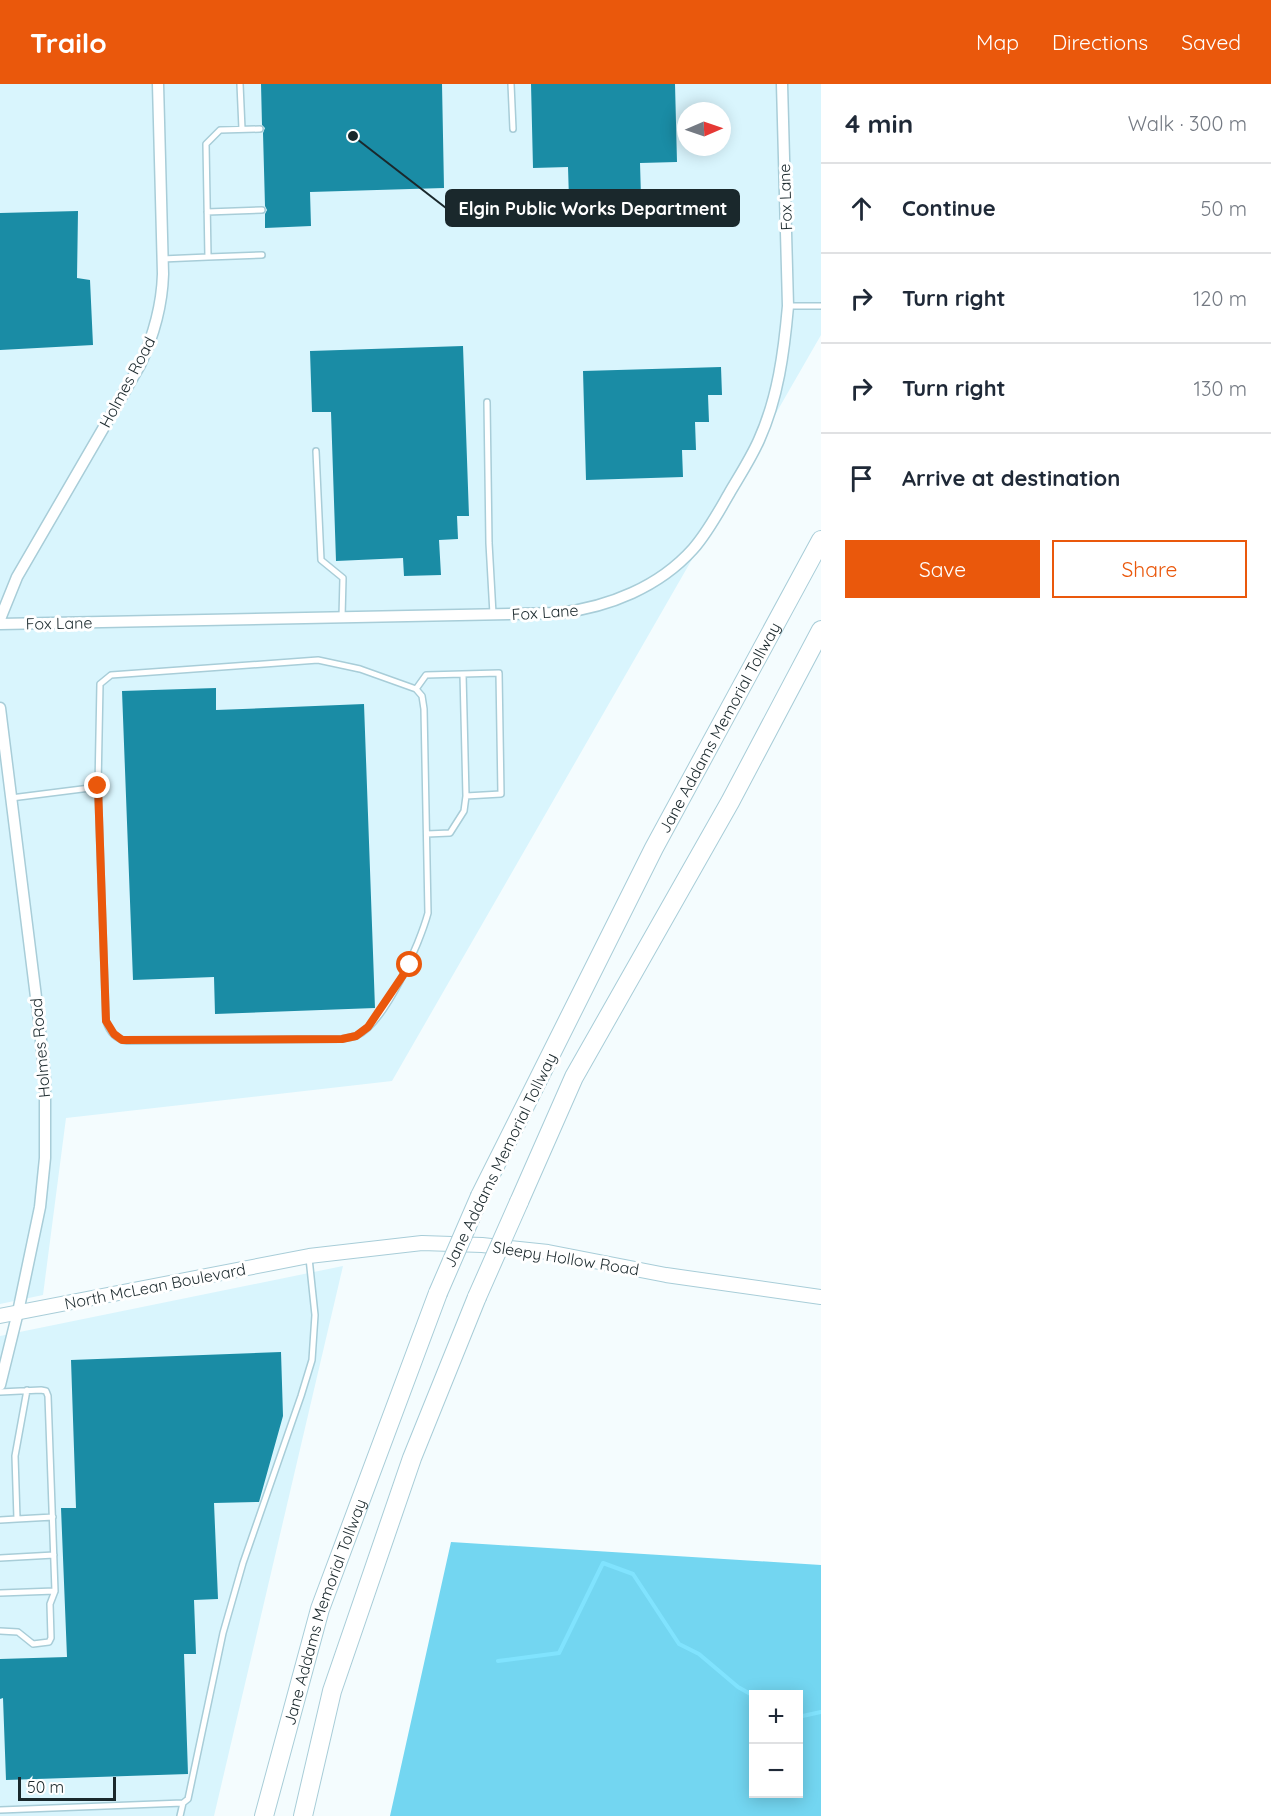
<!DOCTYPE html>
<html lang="en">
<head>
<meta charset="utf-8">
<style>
  :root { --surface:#fff; --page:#f6f6f7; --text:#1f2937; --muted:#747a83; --line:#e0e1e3; --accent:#ea580c }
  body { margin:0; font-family:Quicksand,sans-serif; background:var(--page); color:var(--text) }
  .controls { position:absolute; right:18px; bottom:18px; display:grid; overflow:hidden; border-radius:0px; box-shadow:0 3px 15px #0003 }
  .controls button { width:54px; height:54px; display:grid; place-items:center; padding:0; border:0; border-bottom:2px solid var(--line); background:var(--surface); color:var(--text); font:30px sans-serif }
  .compass { position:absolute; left:677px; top:18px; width:54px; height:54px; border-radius:50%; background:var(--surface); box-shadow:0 3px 15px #0003; rotate:88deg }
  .scale { position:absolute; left:18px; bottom:15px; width:98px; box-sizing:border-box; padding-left:6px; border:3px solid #1a282c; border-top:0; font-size:16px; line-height:21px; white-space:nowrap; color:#1a282c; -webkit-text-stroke:4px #fff; paint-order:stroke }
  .stop { position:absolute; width:18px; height:18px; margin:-14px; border:4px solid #ea580c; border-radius:50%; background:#fff }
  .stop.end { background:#ea580c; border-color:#fff; box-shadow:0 2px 6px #0008 }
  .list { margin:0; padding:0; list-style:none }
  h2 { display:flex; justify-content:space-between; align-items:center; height:78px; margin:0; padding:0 24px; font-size:26px }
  h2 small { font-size:20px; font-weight:400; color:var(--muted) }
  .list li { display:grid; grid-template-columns:39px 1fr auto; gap:18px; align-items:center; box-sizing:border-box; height:90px; padding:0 24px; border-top:2px solid var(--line) }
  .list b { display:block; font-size:22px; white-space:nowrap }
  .list em { font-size:20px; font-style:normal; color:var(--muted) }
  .actions { display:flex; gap:12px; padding:18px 24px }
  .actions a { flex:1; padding:14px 0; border:2px solid var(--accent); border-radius:0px; text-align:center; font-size:21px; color:var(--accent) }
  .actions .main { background:var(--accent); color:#fff }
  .icon { flex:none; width:33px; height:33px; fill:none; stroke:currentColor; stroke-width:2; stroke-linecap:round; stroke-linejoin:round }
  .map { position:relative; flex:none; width:821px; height:1732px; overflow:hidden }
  header { display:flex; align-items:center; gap:36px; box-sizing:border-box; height:84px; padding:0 30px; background:var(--accent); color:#fff }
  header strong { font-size:28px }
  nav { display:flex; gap:33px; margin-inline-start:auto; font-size:21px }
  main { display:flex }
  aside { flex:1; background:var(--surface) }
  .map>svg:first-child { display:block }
  .built { fill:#d9f5fd; fill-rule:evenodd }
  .forest { fill:#73d6f1; fill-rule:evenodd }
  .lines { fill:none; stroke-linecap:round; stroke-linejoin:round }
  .stream { stroke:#80e3fe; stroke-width:4 }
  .building { fill:#1a8ca5 }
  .lane-casing { stroke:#a8cdd8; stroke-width:8 }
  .street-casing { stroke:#a8cdd8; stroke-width:13 }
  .secondary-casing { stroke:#a8cdd8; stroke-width:16 }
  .highway-casing { stroke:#a8cdd8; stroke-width:20 }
  .lane { stroke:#fff; stroke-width:5 }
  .street { stroke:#fff; stroke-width:10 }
  .secondary { stroke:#fff; stroke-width:14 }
  .highway { stroke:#fff; stroke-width:18 }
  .highway-bridge-casing { stroke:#a8cdd8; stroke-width:20; stroke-linecap:butt }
  .highway-bridge { stroke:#fff; stroke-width:18 }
  .route { stroke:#ea580c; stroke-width:8 }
  .labels { text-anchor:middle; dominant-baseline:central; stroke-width:6; stroke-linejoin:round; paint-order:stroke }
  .street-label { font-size:16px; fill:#1a282c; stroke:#fff }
  .leader { fill:none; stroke:#1a282c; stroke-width:2 }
  .callout-dot { fill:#1a282c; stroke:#fff; stroke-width:2 }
  .callout { fill:#1a282c; stroke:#1a282c; stroke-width:2 }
  .callout-label { font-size:18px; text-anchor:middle; font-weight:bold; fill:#fff }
</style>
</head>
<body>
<header>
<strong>Trailo</strong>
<nav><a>Map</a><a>Directions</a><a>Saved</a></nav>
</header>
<main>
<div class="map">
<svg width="821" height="1732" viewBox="0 0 821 1732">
  <rect width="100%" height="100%" fill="#f4fcfe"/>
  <path class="built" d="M0 0H821V251L392 997 66 1034 43 1211 0 1220ZM686 27H722V63H686Z
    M343 1182 214 1732H0V1252Z"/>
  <path class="forest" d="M451 1458 821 1481V1732H390ZM754 1610H798V1710H754Z"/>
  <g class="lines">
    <path class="stream" d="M498 1577 559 1569 603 1479 633 1490 679 1560 699 1570 738 1603 754 1612
      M798 1633 821 1628"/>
  </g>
  <path class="building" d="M261 0H442L444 104 310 108 311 142 265 144V130L267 126 265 122 263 49 265 44 262 41Z
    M531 0H675L677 78 640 79 641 113 569 115 568 83 533 84Z
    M78 127 77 194 90 196 93 261 0 266V129Z
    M463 262 469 432H457L458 455 439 456 441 491 404 492 403 474 336 477 331 328H312L310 267Z
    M721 283 722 311H708L709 338H695L696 366H682L683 393 586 396 583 287Z
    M216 604V626L364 620 375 924 215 930 214 893 133 896 122 607Z
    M281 1268 283 1332 259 1418 214 1419 218 1515 194 1516 196 1570H184L188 1690 6 1696 3 1614 0 1615V1575L67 1573 61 1424H76L71 1276Z"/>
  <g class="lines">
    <defs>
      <path id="lane" d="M240 0 242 45
        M511 0 513 45
        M207 128 262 126
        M208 173 262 171
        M162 175 208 173 206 60 220 46 260 45
        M788 222H821
        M487 318 489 459 493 530
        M316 367 321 476 343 494 342 533
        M416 605 426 591 499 589 501 710 466 712 463 590
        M11 714 98 703 100 600 111 591 318 576 360 585 416 605 422 612 424 625 428 829C420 859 385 940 356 952 352 953 346 954 342 955L127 957C116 955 109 947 106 937L98 703
        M427 750 450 749 464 727 466 712
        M0 1308 41 1306 46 1307 48 1312 55 1507 50 1520 51 1554 49 1558 33 1560 18 1548 0 1547
        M17 1435 53 1433
        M0 1436 17 1435 15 1372 27 1306
        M0 1474 54 1471
        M0 1509 55 1507
        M183 1719 188 1715 223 1549 243 1479 301 1312 312 1276 315 1231 309 1174
        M0 1726 183 1719 180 1732"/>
      <path id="street" d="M0 535 17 493 140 281C154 251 162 223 163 190L158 0
        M0 540 559 529C609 523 659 503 693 465 708 448 719 427 730 408 740 391 751 374 759 356 778 314 784 268 788 222L782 0
        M0 624 39 937 45 996V1074L40 1123 18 1228 0 1301"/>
      <path id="secondary" d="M0 1232 309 1172 422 1159 482 1161 548 1168 666 1191 821 1213"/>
      <g id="highway">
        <path id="s1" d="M480 1112 654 764 821 456"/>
        <path d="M519 1118 574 993 730 718 821 546"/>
        <path id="s2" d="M264 1732 320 1525 438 1209"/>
        <path d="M303 1732 332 1607 412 1374 477 1213"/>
      </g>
    </defs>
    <use href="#lane" class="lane-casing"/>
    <use href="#street" class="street-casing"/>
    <use href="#secondary" class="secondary-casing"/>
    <use href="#highway" class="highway-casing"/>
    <use href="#lane" class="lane"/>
    <use href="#street" class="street"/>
    <use href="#secondary" class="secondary"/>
    <use href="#highway" class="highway"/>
    <defs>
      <path id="highway-bridge" d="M438 1209 480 1112
        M477 1213 519 1118"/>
    </defs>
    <use href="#highway-bridge" class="highway-bridge-casing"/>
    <use href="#highway-bridge" class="highway-bridge"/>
  </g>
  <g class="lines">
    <path class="route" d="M98 702 106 937 114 950 122 956 342 955 356 952 368 943 410 881"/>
  </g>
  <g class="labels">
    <g class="street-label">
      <text transform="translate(785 113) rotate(-92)">Fox Lane</text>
      <text transform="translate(127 298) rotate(-62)">Holmes Road</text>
      <text transform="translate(545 528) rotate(-4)">Fox Lane</text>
      <text transform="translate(59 539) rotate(-1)">Fox Lane</text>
      <text stroke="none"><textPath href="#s1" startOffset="526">Jane Addams Memorial Tollway</textPath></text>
      <text transform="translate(40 964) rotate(-95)">Holmes Road</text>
      <text transform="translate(500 1076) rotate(-64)">Jane Addams Memorial Tollway</text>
      <text transform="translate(566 1174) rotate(9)">Sleepy Hollow Road</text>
      <text transform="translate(155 1202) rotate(-11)">North McLean Boulevard</text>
      <text stroke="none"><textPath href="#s2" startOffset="213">Jane Addams Memorial Tollway</textPath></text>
    </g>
  </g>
  <path class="leader" d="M353 52L446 124"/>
  <circle class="callout-dot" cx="353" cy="52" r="6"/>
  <rect class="callout" x="446" y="106" width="293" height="36" rx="6"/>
  <g class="callout-label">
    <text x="593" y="131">Elgin Public Works Department</text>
  </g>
</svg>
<div class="controls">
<button>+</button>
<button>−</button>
</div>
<svg class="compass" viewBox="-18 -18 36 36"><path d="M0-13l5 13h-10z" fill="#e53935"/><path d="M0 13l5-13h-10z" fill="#747a83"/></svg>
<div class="scale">50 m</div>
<div class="stop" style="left:410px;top:881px"></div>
<div class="stop end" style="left:98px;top:702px"></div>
</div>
<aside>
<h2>4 min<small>Walk · 300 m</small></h2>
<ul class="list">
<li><svg class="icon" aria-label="ahead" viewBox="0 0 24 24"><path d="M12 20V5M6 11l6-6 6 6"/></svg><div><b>Continue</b></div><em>50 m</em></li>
<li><svg class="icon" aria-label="right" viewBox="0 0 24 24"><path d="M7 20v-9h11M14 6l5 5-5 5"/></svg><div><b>Turn right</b></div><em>120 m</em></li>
<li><svg class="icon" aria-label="right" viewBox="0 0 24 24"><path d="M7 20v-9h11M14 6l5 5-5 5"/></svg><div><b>Turn right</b></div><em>130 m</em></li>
<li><svg class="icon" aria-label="arrive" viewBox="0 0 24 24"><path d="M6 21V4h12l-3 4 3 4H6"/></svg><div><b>Arrive at destination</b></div></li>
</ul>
<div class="actions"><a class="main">Save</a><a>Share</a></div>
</aside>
</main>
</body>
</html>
